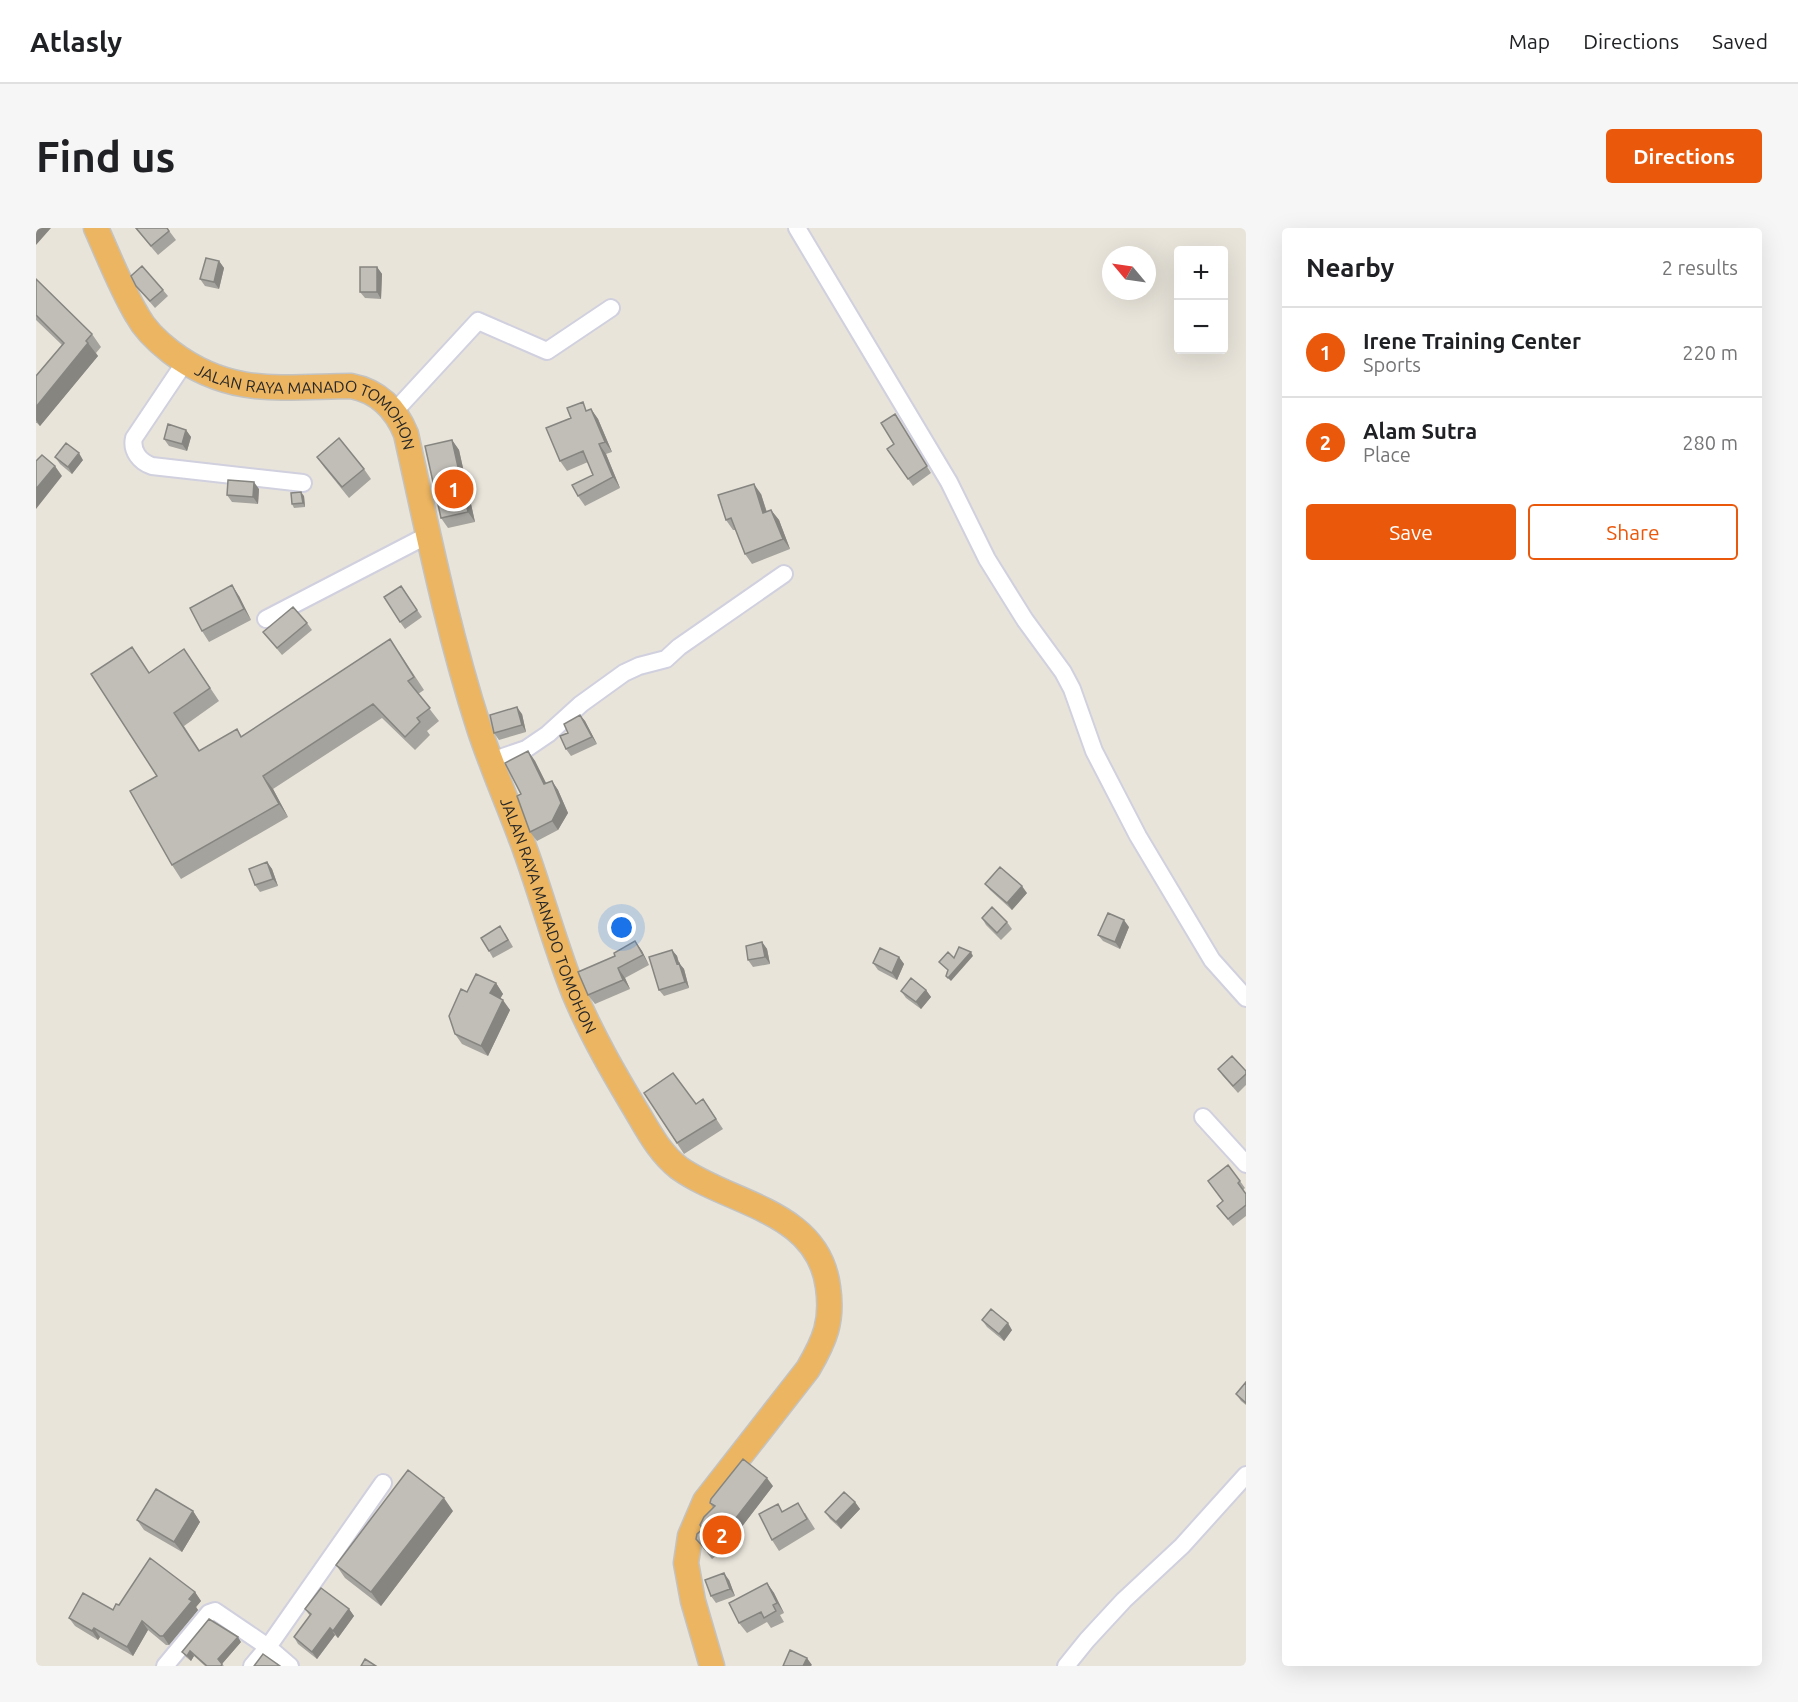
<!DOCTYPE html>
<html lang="en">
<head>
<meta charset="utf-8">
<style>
  :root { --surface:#fff; --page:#f6f6f6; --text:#202124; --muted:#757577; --line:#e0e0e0; --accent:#ea580c }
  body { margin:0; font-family:Ubuntu,sans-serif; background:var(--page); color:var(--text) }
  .controls { position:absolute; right:18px; top:18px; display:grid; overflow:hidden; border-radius:6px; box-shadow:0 6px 24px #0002 }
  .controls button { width:54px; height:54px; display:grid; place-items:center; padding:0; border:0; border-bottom:2px solid var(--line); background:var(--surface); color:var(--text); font:30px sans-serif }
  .compass { position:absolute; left:1066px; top:18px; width:54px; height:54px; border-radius:50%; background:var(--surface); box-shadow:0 6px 24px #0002; rotate:299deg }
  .you { position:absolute; left:586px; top:700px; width:21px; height:21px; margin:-15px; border:4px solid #fff; border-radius:50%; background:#1a73e8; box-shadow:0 0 0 9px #1a73e833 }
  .badge { display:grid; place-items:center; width:39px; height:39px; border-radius:50%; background:var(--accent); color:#fff; font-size:20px; font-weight:700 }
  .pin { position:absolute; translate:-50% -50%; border:3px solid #fff; box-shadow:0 2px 6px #0006 }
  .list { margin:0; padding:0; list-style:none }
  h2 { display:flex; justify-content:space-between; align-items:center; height:78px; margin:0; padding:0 24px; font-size:26px }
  h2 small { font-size:20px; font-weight:400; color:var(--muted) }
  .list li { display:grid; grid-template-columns:39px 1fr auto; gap:18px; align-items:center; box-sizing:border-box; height:90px; padding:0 24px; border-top:2px solid var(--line) }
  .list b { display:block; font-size:22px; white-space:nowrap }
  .list p { margin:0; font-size:20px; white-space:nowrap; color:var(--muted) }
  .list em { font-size:20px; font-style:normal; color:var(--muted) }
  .actions { display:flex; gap:12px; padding:18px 24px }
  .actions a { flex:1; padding:14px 0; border:2px solid var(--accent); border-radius:6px; text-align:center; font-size:21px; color:var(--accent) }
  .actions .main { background:var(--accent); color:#fff }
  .map { position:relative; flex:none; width:1210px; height:1438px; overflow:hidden; border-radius:6px }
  header { display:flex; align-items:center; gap:36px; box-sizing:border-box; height:84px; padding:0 30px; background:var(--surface); border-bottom:2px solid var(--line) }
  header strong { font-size:28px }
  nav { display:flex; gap:33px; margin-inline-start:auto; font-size:21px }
  .intro { display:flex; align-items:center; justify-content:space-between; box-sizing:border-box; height:144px; padding:0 36px }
  h1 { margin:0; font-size:42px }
  .button { padding:15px 27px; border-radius:6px; background:var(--accent); color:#fff; font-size:21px; font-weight:700 }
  main { display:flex; gap:36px; padding:0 36px }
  aside { flex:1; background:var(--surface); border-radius:6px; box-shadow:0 6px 24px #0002 }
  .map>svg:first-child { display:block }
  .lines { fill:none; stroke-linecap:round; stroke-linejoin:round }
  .minor-casing { stroke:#d0d0df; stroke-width:20 }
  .highway-casing { stroke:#c3c3c3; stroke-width:27 }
  .minor { stroke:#fff; stroke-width:16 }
  .highway { stroke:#ebb562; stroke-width:24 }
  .wall { fill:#a5a39d }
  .shaded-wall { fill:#868580 }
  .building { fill:#c0beb7; stroke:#868580; stroke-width:1.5 }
  .labels { text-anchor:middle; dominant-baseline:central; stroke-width:4.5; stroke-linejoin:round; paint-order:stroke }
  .street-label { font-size:16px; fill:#272727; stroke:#fff }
</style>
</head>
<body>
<header>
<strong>Atlasly</strong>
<nav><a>Map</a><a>Directions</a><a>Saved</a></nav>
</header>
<div class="intro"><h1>Find us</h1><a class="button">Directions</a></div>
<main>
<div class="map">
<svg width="1210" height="1438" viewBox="0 0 1210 1438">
  <rect width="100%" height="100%" fill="#e8e4da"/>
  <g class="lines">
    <defs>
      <path id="minor" d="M761 0 913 254 951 331 989 392 1027 444 1036 461 1058 523 1102 608 1176 732 1210 770
        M149 134 98 210C95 223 104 234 116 238L267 255
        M358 184 442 93 511 123 575 80
        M230 391 392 307
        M455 533 490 521 512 506 545 476 588 445 603 438 630 431 643 419 748 346
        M1167 889 1210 936
        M129 1438 173 1385 179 1383 232 1419 254 1438
        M216 1438 232 1419 347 1255
        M1030 1438 1051 1412 1088 1372 1146 1318 1210 1247"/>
      <g id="highway">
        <path id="s1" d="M60 0C73 29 85 60 101 87 109 102 122 114 135 124 194 169 246 159 315 158 342 163 360 181 370 206 392 305 412 404 443 500 457 543 476 584 491 627 507 672 520 720 538 765 556 808 580 849 604 889 615 908 626 927 643 940 695 977 782 982 792 1059 797 1093 789 1112 772 1141L669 1273 654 1308 650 1335 657 1373 676 1438"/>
      </g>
    </defs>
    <use href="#minor" class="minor-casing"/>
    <use href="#highway" class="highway-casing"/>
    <use href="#minor" class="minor"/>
    <use href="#highway" class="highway"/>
  </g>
  <path class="wall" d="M99 0H131L140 12 122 27Z
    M183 33 188 40 183 61 169 58 164 51Z
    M341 39 346 46 345 71 329 70 324 64Z
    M0 51 56 106 65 119 60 125 62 128 4 198 1 195H0V148L26 117 0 92Z
    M100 58 127 62 132 68 119 80Z
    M555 181 562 191 576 224 570 226 584 260 549 278 542 268 557 247 552 234 531 243 524 233 552 182Z
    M859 186 895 245 877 258 851 221 858 216Z
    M150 202 155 209 151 223 133 218 128 211Z
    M416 212 423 222 439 294 412 300 405 290Z
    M19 229 47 232 36 246 24 236Z
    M281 229 328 241 335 251 313 270 288 239Z
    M223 261 222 276 196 274 191 267Z
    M725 266 731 284 735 282 743 292 754 321 716 336 709 326 700 302H697L690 292Z
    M268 268 269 279 258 280 256 276Z
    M365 358 386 389 369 401 364 394Z
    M203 368 215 392 173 414 166 403Z
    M271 395 276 402 246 427 227 404Z
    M148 421 183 473 148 498 164 523 201 501 206 509 363 424 388 462 382 466 403 493 391 503 394 507 379 522 346 490 237 561 252 589 145 651 136 637 121 548 113 445Z
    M486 486 490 504 463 512 458 505Z
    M544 487 549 493 561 516 535 528 530 521 532 505Z
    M492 523 499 533 510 555 516 553 522 562 532 585 522 602 501 613 494 604 485 566Z
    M231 634 236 641 242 658 224 664 219 657Z
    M949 656 991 665 976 682 954 662Z
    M946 690 971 694 976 701 965 712 950 697Z
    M1093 699 1084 721 1067 713 1062 707Z
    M469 705 477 719 457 730 453 723Z
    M599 713 606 723 613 737 589 750 594 761 559 776 552 767 579 728Z
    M726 714 731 721 734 736 717 739 712 732Z
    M636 722 641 728 643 735 648 741 653 760 628 768 623 762Z
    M863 729 868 736 861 752 842 742 837 735Z
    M460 755 467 766 464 770 474 782 452 828 426 816 419 806 431 764Z
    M890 762 895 769 885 781 870 770 865 763Z
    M1182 841 1210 843V857L1202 865 1187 848Z
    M608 865 660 876 667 871 687 901 648 926Z
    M1172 953H1204L1209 960 1207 962 1210 966V988L1197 998 1181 978 1187 973Z
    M946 1092 976 1102 968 1113 951 1099Z
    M1210 1154V1177L1205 1173 1200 1166Z
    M737 1258 688 1322 676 1331 660 1311 667 1301 664 1297 677 1280 674 1275Z
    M819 1274 824 1281 805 1301 794 1291 789 1284Z
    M157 1283 164 1294 146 1324 108 1302 101 1292Z
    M417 1283 345 1378 309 1350 300 1337Z
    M747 1284 769 1285 779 1301 743 1323 736 1312Z
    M693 1352 699 1368 680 1375 675 1368Z
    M731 1355 738 1365 748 1385 744 1387 748 1394 735 1400 731 1394 711 1405 703 1395Z
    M159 1364 165 1373 160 1379 162 1382 133 1417H130L112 1402 97 1428 64 1409 62 1412 39 1398 33 1390 77 1382 83 1377Z
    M269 1381H313L318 1388 302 1410 299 1407 281 1431 262 1416 258 1409 274 1388Z
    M205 1414 186 1436 188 1438H169L158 1428 155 1433 150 1429 146 1424Z"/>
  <path class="shaded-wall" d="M0 0H15L0 17Z
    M183 33 188 40 183 61 178 54Z
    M341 39 346 46 345 71 341 64Z
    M52 115 62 128 4 198 0 192V179Z
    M555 181 562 191 576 224 569 214Z
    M150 202 155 209 151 223 146 216Z
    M416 212 423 222 439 294 432 284Z
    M563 216 570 226 584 260 577 249Z
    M43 225 47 232 36 246 32 239Z
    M19 238 26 248 0 281V261Z
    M218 254 223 261 222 276 217 269Z
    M718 256 725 266 734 295 727 285Z
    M265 264 268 268 269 279 267 275Z
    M735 282 743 292 754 321 747 311Z
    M196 357 203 368 215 392 208 381Z
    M481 479 486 486 490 504 486 497Z
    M544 487 549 493 561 516 556 509Z
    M492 523 499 533 515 565 508 556Z
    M227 548 237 561 252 589 243 576Z
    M516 553 522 562 532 585 522 602 516 593Z
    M231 634 236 641 242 658 237 651Z
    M986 658 991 665 976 682 971 675Z
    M1088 692 1093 699 1084 721 1079 714Z
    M599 713 606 723 613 737 607 727Z
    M726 714 731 721 734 736 729 729Z
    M636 722 641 728 645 742 641 736Z
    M935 724 937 728 915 753 912 750Z
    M863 729 868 736 861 752 856 745Z
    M643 735 648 741 653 760 649 754Z
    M582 740 589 750 594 761 587 752Z
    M460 755 467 766 461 776 454 765Z
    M890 762 895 769 885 781 880 774Z
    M467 772 474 782 452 828 445 818Z
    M972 1095 976 1102 968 1113 963 1106Z
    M731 1250 737 1258 688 1322 682 1313Z
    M408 1270 417 1283 345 1378 335 1364Z
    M819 1274 824 1281 805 1301 800 1294Z
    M157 1283 164 1294 146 1324 138 1314Z
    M688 1345 693 1352 699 1368 694 1361Z
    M731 1355 738 1365 748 1385 741 1375Z
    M159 1364 165 1373 160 1379 162 1382 133 1417 127 1408Z
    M313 1381 318 1388 302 1410 297 1403Z
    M106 1393 112 1402 97 1428 91 1419Z
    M58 1400 64 1409 62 1412 56 1403Z
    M294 1400 299 1407 281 1431 276 1424Z
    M202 1409 205 1414 185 1437 182 1431Z
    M154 1423 158 1428 155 1433 151 1428Z
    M771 1430 776 1437 775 1438H767Z"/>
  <path class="building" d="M100 0H131L133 3 115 18Z
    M170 30 183 33 178 54 164 51Z
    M106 38 127 62 114 73 100 58 95 48Z
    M324 39H341V64H324Z
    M0 51 56 106 50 113 52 115 0 179V148L28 115 0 87Z
    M547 174 550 183 555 181 569 214 563 216 577 249 542 268 536 257 557 247 547 223 524 233 510 200 535 190 531 180Z
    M859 186 891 238 872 251 851 221 858 216 845 195Z
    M132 196 150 202 146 216 128 211Z
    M303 210 328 241 306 259 281 229Z
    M416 212 432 284 405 290 389 218Z
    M30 215 43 225 32 239 19 229Z
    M6 227 19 238 0 261V233Z
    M192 252 218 254 217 269 191 267Z
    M718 256 727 285 735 282 747 311 709 326 695 290 690 292 682 267Z
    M265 264 267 275 256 276 255 265Z
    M196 357 208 381 166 403 154 380Z
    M365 358 381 382 364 394 348 369Z
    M257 379 271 395 241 420 227 404Z
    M354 411 378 449 372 453 394 480 381 490 384 494 369 509 337 476 227 548 243 576 136 637 94 563 121 548 55 446 96 419 113 445 148 421 174 460 138 485 163 523 201 501 205 509Z
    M481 479 486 497 458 505 454 487Z
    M544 487 556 509 530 521 524 508 532 505 528 496Z
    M492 523 508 556 516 553 525 575 516 593 494 604 481 568 485 566 469 535Z
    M231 634 237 651 219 657 213 641Z
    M964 639 986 658 971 675 949 656Z
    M956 679 971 694 961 705 946 690Z
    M1072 685 1088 692 1079 714 1062 707Z
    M464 698 472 712 453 723 445 710Z
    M599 713 607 727 582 740 587 752 552 767 542 744 579 728 578 725Z
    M726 714 729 729 712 732 710 718Z
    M923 719 935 724 912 750 910 748 912 742 903 734 912 724 918 730Z
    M844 720 863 729 856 745 837 735Z
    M636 722 641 736 643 735 649 754 623 762 613 729Z
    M440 746 460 755 454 765 467 772 445 818 419 806 413 788 425 761 431 764Z
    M875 750 890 762 880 774 865 763Z
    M1196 828 1210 843V846L1197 858 1182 841Z
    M637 845 660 876 667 871 680 891 641 915 608 865Z
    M1192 937 1204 953 1202 955 1210 966V977L1192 991 1181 978 1187 973 1172 953Z
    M955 1081 972 1095 963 1106 946 1092Z
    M1210 1154V1175L1200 1166Z
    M707 1231 731 1250 682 1313 670 1322 660 1311 661 1306 667 1301 664 1297 668 1289 679 1278 674 1275 675 1271Z
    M372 1242 408 1270 335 1364 300 1337Z
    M120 1261 157 1283 138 1314 101 1292Z
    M808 1264 819 1274 800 1294 789 1284Z
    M762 1275 771 1291 736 1312 723 1286 742 1276 746 1284Z
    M114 1330 159 1364 153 1371 156 1373 127 1408H124L106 1393 91 1419 58 1400 56 1403 33 1390 47 1365 77 1382 80 1376 83 1377Z
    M688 1345 694 1361 675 1368 669 1352Z
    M731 1355 741 1375 737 1377 740 1383 728 1390 725 1384 703 1395 693 1375Z
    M285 1360 313 1381 297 1403 294 1400 276 1424 258 1409 275 1386 269 1381Z
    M173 1391 202 1409 182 1431 186 1436 185 1438H171L154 1423 151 1428 146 1424Z
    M754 1422 771 1430 767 1438H747Z
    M227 1426 244 1438H218Z
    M329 1431 340 1438H325Z"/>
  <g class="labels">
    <g class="street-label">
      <text stroke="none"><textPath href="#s1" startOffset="302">JALAN RAYA MANADO TOMOHON</textPath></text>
      <text stroke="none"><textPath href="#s1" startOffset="914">JALAN RAYA MANADO TOMOHON</textPath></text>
    </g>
  </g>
</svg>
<div class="controls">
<button>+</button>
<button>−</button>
</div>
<svg class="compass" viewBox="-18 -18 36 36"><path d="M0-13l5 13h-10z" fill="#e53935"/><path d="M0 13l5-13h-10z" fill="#757577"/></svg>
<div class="you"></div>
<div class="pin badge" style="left:418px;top:261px">1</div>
<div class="pin badge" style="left:686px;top:1307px">2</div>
</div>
<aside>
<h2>Nearby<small>2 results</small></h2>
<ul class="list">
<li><span class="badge">1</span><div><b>Irene Training Center</b><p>Sports</p></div><em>220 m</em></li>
<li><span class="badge">2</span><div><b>Alam Sutra</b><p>Place</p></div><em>280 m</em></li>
</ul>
<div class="actions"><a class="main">Save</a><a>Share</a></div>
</aside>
</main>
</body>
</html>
